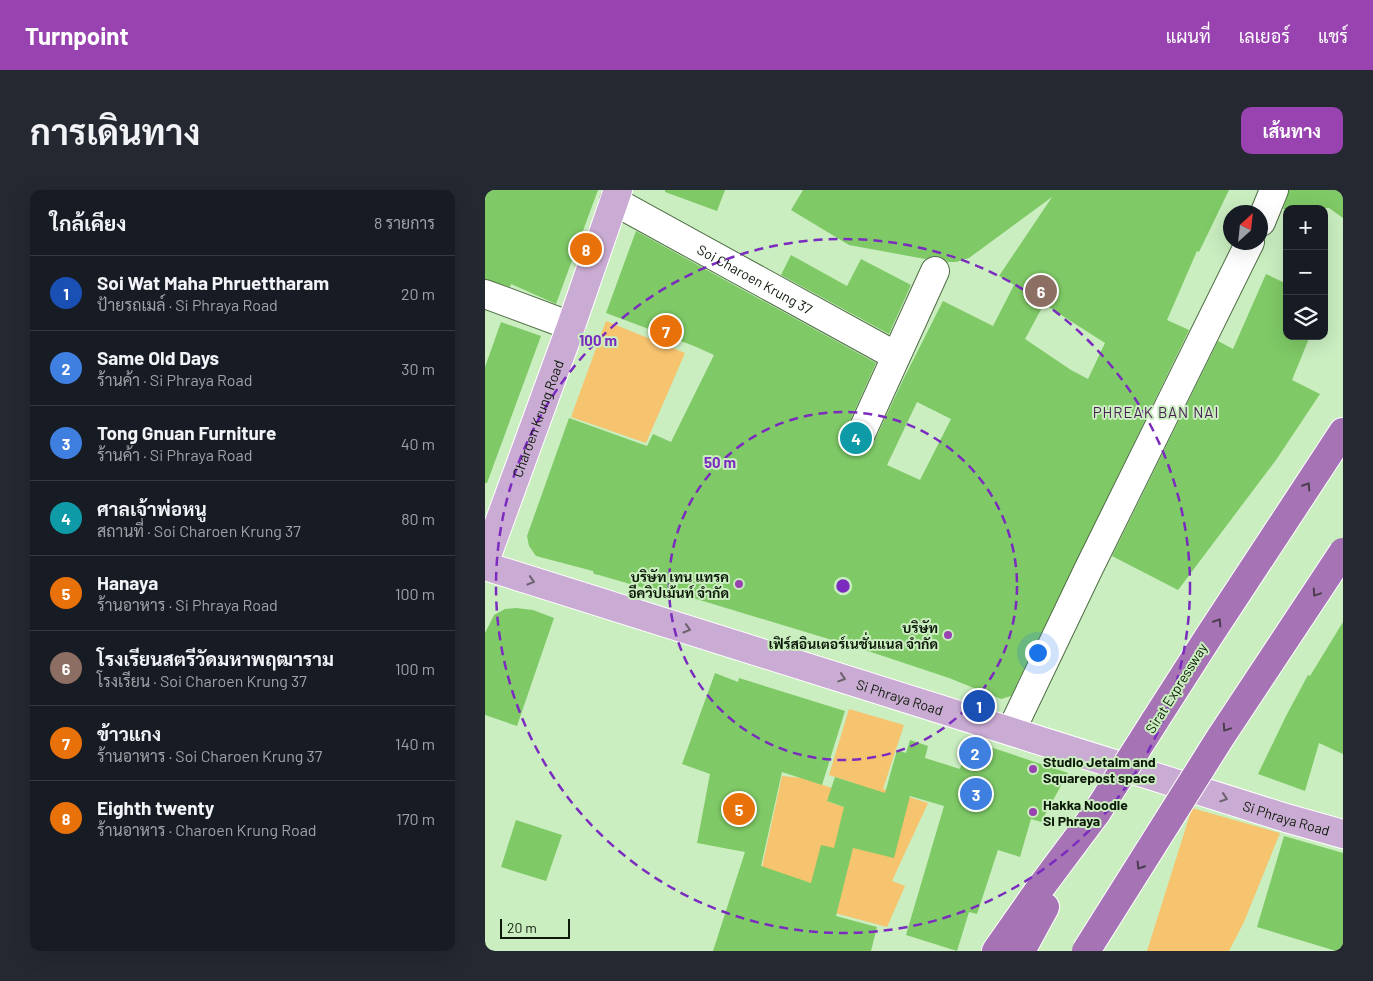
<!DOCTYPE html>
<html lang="th">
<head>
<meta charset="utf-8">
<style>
  :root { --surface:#171b24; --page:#242831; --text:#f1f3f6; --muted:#9ea1a6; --line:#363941; --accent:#9943b0 }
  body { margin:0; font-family:Barlow,Sarabun,sans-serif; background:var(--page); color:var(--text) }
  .controls { position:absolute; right:15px; top:15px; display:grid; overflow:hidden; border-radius:10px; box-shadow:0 5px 20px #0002 }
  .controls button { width:45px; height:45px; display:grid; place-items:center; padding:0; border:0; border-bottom:1px solid var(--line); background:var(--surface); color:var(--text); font:25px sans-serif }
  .compass { position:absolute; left:738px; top:15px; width:45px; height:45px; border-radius:50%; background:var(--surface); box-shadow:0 5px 20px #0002; rotate:27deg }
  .scale { position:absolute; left:15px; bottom:12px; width:70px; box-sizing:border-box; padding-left:5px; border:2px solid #0d1a09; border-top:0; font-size:14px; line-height:18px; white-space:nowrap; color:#0d1a09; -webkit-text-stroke:4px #caeec0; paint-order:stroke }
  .you { position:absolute; left:552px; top:462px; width:18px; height:18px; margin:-12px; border:4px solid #fff; border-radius:50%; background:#1a73e8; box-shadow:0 0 0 8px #1a73e833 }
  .badge { display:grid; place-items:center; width:32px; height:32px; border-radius:50%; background:var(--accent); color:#fff; font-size:16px; font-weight:700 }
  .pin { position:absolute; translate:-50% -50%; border:2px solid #fff; box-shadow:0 1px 5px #0006 }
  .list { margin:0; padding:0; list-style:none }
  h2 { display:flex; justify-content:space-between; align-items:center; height:65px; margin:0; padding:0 20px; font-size:21px }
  h2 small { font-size:16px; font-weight:400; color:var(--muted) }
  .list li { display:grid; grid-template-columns:32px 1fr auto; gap:15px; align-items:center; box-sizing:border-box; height:75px; padding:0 20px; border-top:1px solid var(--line) }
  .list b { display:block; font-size:19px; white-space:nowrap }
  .list p { margin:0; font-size:16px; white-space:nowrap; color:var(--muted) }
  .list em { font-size:16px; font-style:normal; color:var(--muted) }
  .icon { flex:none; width:28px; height:28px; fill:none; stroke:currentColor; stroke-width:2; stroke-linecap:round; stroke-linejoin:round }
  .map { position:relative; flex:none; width:858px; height:761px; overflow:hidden; border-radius:10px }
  header { display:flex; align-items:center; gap:30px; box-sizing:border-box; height:70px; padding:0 25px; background:var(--accent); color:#fff }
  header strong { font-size:24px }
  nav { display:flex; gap:28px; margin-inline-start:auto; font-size:18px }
  .intro { display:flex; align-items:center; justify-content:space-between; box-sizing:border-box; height:120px; padding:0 30px }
  h1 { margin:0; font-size:35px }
  .button { padding:12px 22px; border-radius:10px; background:var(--accent); color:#fff; font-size:18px; font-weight:700 }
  main { display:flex; gap:30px; padding:0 30px }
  aside { flex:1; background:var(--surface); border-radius:10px; box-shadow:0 5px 20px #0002 }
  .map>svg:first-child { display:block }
  .green { fill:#f6c36e }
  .building { fill:#7fc966; fill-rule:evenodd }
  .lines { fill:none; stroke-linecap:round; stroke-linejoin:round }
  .minor-casing { stroke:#4e6d44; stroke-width:30 }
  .major-casing { stroke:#fff; stroke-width:30 }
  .highway-casing { stroke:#fff; stroke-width:30 }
  .minor { stroke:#fff; stroke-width:28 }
  .major { stroke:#caabd3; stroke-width:28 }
  .highway { stroke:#a673b5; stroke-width:28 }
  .highway-bridge-casing { stroke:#fff; stroke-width:30; stroke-linecap:butt }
  .highway-bridge { stroke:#a673b5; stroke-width:28 }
  .oneway { stroke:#4a3e4e }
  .oneway2 { stroke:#6c626e }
  .ring { fill:none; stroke:#7b2cbf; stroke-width:2.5; stroke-dasharray:9 6 }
  .poi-dot { fill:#9943b0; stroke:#caeec0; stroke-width:2 }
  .labels { text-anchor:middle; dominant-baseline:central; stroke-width:4; stroke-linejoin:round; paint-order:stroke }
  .street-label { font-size:14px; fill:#0d1a09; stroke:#caeec0 }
  .poi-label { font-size:14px; font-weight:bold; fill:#0d1a09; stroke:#caeec0; text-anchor:end }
  .neighbourhood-label { font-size:15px; letter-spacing:1px; fill:#481f54; stroke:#caeec0 }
  .centre { fill:#7b2cbf; stroke:#caeec0; stroke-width:2.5 }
  .ring-label { font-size:15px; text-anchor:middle; font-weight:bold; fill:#7b2cbf; stroke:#caeec0; stroke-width:4; stroke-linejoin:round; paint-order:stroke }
</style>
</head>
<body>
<header>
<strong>Turnpoint</strong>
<nav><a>แผนที่</a><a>เลเยอร์</a><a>แชร์</a></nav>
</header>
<div class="intro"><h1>การเดินทาง</h1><a class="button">เส้นทาง</a></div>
<main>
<aside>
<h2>ใกล้เคียง<small>8 รายการ</small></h2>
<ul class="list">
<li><span class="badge" style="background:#1a4fb4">1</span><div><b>Soi Wat Maha Phruettharam</b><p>ป้ายรถเมล์ · Si Phraya Road</p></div><em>20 m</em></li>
<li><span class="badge" style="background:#3f7fe0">2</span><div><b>Same Old Days</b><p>ร้านค้า · Si Phraya Road</p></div><em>30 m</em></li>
<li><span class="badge" style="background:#3f7fe0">3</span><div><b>Tong Gnuan Furniture</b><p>ร้านค้า · Si Phraya Road</p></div><em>40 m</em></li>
<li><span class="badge" style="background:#0f9aa8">4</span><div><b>ศาลเจ้าพ่อหนู</b><p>สถานที่ · Soi Charoen Krung 37</p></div><em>80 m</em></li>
<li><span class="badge" style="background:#e8710a">5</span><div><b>Hanaya</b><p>ร้านอาหาร · Si Phraya Road</p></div><em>100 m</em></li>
<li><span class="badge" style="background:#8d6e63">6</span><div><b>โรงเรียนสตรีวัดมหาพฤฒาราม</b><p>โรงเรียน · Soi Charoen Krung 37</p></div><em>100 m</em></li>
<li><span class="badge" style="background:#e8710a">7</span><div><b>ข้าวแกง</b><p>ร้านอาหาร · Soi Charoen Krung 37</p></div><em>140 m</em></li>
<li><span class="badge" style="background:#e8710a">8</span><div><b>Eighth twenty</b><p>ร้านอาหาร · Charoen Krung Road</p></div><em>170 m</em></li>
</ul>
</aside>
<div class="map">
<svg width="858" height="761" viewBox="0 0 858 761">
  <rect width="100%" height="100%" fill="#caeec0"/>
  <path class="green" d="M121 131 200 163 161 253 86 227Z
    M364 519 419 535 398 599 443 613 407 691 420 696 402 737 324 716 329 694 277 677 297 586 317 588 347 598 342 611 361 618 369 593 344 585Z
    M707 618 795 643 759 732 744 761H662Z"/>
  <path class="building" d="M0 0H113L71 114 26 94 25 97 0 89Z
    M180 0H240L232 21 180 2Z
    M318 0H744L714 62 712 61 682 130 704 140 526 506 516 509 464 488 383 461 195 404 194 406 164 397 162 399 114 385 109 384 108 381 51 366 44 356 42 346 84 228 162 256 168 244 186 252 229 165 209 156 121 123 151 41 391 173 361 240 360 248 363 255 369 260 376 262 384 259 389 252 417 192 458 111 508 136 529 95 514 86 567 7 484 68 471 72H463L456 67 448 66 440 69 364 55 306 20ZM559 114 620 153 603 189 586 180 540 149ZM432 212 466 229 435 290 402 275Z
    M804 0H858V28L844 18 798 19Z
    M306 65 362 96 376 69 426 95 404 144 296 85Z
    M781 84 802 94V146H825L807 190 835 204 791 270 693 400 627 366 733 151 748 159Z
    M16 132 56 146 2 293H0V177Z
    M31 418 48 420 69 428 32 536 0 525V443L9 425 20 419Z
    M858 432V564L834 553 820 601 773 584 801 526 823 485 825 486Z
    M230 483 253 492 254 488 360 521 337 595 297 582 276 676 326 693 336 655 349 658 359 617 342 611 350 587 400 603 412 560 421 563 425 550 443 556 440 568 475 579 484 550 583 583 556 632 546 629 535 667 513 660 492 724 484 722 472 761 421 745 459 616 425 606 409 668 368 658 351 726 392 737 386 761H228L260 662 212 653 225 584 197 574Z
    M31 630 77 645 61 691 16 677Z
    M799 646 858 663V761H851L772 737Z"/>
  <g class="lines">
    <defs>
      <g id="minor">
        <path id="s1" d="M129 11 411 166"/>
        <path d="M776 32 789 0"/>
        <path d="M0 104 86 136"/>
        <path d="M375 246 450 81"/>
        <path d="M526 541 603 380 765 52"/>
      </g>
      <g id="major">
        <path id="s2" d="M0 371 86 136 133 0"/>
        <path id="s3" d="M0 376 801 628 858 644"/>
      </g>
      <path id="highway" d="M669 532 724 446 858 242
        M511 761 553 701 612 622
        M536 761 560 717"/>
    </defs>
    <use href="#minor" class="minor-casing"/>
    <use href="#major" class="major-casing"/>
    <use href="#highway" class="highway-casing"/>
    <use href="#minor" class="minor"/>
    <use href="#major" class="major"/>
    <use href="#highway" class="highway"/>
    <defs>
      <path id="highway-bridge" d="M612 622 669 532
        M601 761 735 548 858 362"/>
    </defs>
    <use href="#highway-bridge" class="highway-bridge-casing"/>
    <use href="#highway-bridge" class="highway-bridge"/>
  </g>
  <defs><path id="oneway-chevron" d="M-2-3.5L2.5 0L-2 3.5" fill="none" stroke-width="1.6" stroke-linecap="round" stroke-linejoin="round" transform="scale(1.25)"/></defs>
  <g class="oneway">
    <use href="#oneway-chevron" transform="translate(822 296) rotate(-57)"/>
    <use href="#oneway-chevron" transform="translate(831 403) rotate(124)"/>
    <use href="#oneway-chevron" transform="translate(733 432) rotate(-57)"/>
    <use href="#oneway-chevron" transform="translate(741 538) rotate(124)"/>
    <use href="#oneway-chevron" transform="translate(655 676) rotate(122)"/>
  </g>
  <g class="oneway2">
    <use href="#oneway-chevron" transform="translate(46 391) rotate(17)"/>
    <use href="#oneway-chevron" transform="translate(202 439) rotate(17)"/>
    <use href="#oneway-chevron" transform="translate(357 488) rotate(18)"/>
    <use href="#oneway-chevron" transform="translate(739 608) rotate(18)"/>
  </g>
  <g class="ring">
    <circle cx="358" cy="396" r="174"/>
    <circle cx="358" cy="396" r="347"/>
  </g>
  <g class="poi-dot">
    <circle cx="254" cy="394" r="5"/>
    <circle cx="463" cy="445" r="5"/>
    <circle cx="548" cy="579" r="5"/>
    <circle cx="548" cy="622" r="5"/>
  </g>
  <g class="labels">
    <g class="street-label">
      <text stroke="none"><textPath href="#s1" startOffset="161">Soi Charoen Krung 37</textPath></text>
      <text stroke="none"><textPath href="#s2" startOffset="152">Charoen Krung Road</textPath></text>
      <text transform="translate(691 498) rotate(-58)">Sirat Expressway</text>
      <text stroke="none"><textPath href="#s3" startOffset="435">Si Phraya Road</textPath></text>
      <text stroke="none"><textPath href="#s3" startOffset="840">Si Phraya Road</textPath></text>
    </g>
    <g class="poi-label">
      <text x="244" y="386">บริษัท เทน แทรค<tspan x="244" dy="16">อีควิปเม้นท์ จำกัด</tspan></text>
      <text x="453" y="437">บริษัท<tspan x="453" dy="16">เฟิร์สอินเตอร์เนชั่นแนล จำกัด</tspan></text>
      <text x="558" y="571" text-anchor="start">Studio Jetaim and<tspan x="558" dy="16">Squarepost space</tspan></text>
      <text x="558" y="614" text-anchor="start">Hakka Noodle<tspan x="558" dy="16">Si Phraya</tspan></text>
    </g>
    <g class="neighbourhood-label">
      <text x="671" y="222">PHREAK BAN NAI</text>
    </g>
  </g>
  <circle cx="358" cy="396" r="8" class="centre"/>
  <g class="ring-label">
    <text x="113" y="156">100 m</text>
    <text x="235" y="278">50 m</text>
  </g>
</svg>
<div class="controls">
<button>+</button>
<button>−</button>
<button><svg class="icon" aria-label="layers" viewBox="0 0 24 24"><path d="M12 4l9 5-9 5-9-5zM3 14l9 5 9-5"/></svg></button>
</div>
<svg class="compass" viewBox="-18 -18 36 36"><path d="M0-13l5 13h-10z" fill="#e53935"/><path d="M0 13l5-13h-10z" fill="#9ea1a6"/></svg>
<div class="scale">20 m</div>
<div class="you"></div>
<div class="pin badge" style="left:494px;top:516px;background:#1a4fb4">1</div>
<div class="pin badge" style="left:490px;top:563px;background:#3f7fe0">2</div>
<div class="pin badge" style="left:491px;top:604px;background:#3f7fe0">3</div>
<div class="pin badge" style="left:371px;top:248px;background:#0f9aa8">4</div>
<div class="pin badge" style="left:254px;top:619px;background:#e8710a">5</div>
<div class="pin badge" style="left:556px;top:101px;background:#8d6e63">6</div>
<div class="pin badge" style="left:181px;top:141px;background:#e8710a">7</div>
<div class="pin badge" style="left:101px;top:59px;background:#e8710a">8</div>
</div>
</main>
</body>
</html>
